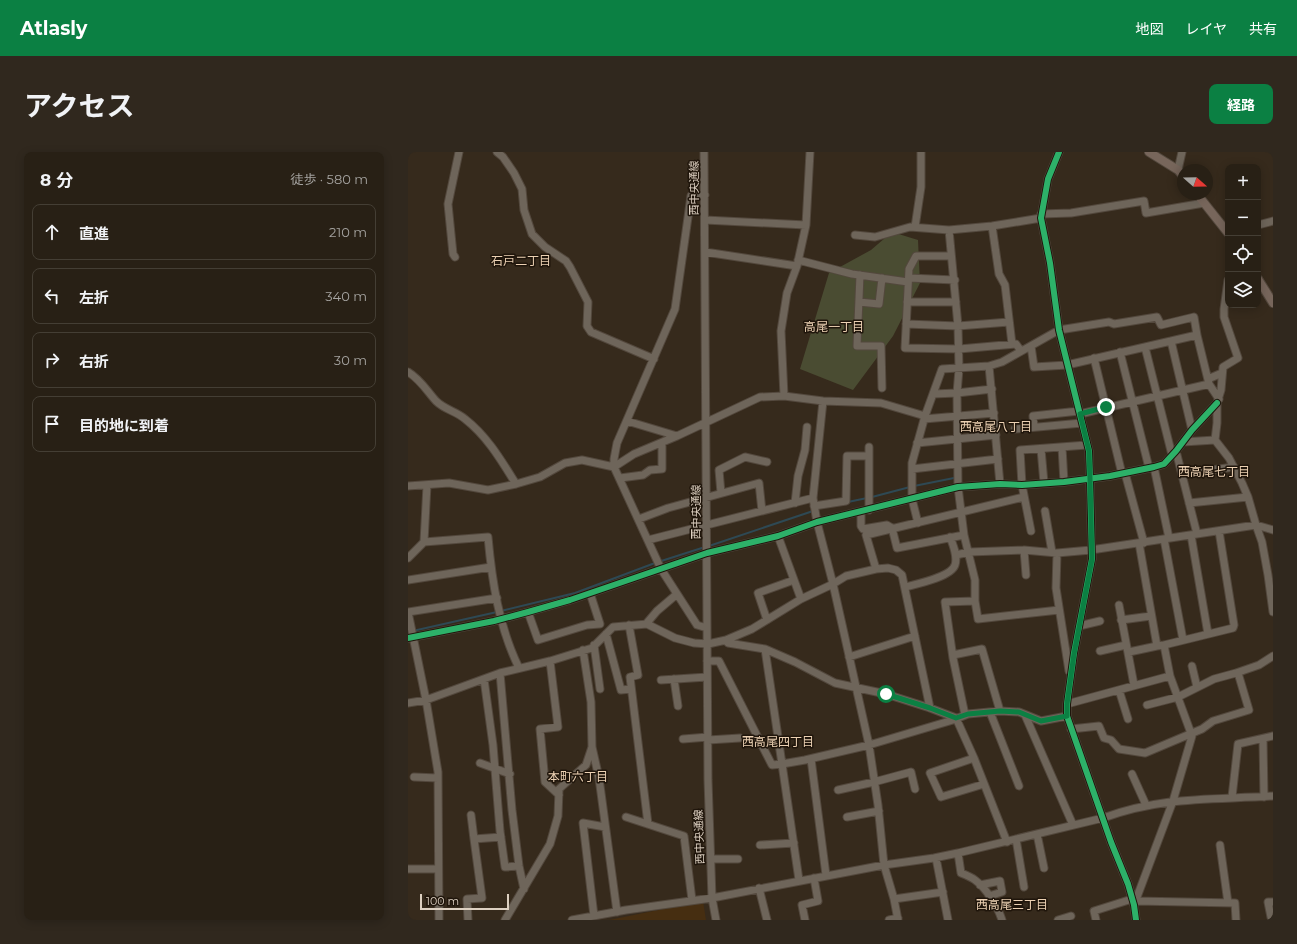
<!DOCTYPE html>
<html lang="ja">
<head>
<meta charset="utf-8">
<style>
  :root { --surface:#282015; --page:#30281e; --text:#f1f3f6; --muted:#a5a3a0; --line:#443e34; --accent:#0b8043 }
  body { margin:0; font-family:Montserrat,"Noto Sans JP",sans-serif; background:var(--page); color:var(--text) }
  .controls { position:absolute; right:12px; top:12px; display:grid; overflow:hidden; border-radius:8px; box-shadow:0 2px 10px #0003 }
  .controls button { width:36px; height:36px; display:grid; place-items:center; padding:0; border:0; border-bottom:1px solid var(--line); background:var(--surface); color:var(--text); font:20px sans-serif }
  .compass { position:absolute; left:769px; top:12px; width:36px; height:36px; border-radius:50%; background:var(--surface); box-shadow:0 2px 10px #0003; rotate:110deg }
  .scale { position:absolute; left:12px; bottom:10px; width:89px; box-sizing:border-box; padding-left:4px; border:2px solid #ddd0c1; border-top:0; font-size:11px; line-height:14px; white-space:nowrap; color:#ddd0c1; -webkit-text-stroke:3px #1f150b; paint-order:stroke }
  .stop { position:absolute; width:12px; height:12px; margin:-9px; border:3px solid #0b8043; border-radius:50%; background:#fff }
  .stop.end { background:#0b8043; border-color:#fff; box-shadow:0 1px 4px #0008 }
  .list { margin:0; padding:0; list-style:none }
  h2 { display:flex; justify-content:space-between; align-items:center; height:52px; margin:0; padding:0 16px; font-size:17px }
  h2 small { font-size:13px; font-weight:400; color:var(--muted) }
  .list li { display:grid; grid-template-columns:26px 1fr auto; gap:12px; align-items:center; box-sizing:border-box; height:56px; margin:0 8px 8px; padding:0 8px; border:1px solid var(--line); border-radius:8px }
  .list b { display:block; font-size:15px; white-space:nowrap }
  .list em { font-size:13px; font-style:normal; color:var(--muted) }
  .icon { flex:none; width:22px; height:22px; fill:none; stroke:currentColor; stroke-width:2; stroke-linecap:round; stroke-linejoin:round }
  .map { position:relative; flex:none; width:865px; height:768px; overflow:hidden; border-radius:8px }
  header { display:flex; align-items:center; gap:24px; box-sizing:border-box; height:56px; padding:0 20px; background:var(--accent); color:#fff }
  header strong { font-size:19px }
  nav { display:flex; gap:22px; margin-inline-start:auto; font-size:14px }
  .intro { display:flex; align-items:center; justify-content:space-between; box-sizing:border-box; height:96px; padding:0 24px }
  h1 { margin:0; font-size:28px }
  .button { padding:10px 18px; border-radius:8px; background:var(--accent); color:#fff; font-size:14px; font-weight:700 }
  main { display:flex; gap:24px; padding:0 24px }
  aside { flex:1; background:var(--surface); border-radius:8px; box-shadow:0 2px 10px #0003 }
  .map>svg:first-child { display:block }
  .built { fill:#462e11 }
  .green { fill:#4a4c32 }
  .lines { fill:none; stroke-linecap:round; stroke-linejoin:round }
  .stream { stroke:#2e4954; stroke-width:2 }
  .minor-casing { stroke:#53483d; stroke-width:9 }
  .major-casing { stroke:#53483d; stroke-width:10 }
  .minor { stroke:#6e655a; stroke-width:7 }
  .major { stroke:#77665b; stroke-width:8 }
  .cycleway-casing { stroke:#1f150b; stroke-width:8 }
  .cycleway { stroke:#2db169; stroke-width:6 }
  .route { stroke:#0b8043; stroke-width:5 }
  .labels { text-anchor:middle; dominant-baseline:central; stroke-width:3; stroke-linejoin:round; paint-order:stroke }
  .street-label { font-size:11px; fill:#ddd0c1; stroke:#1f150b }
  .neighbourhood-label { font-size:12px; fill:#ecd1b3; stroke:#1f150b }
</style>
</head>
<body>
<header>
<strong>Atlasly</strong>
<nav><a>地図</a><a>レイヤ</a><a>共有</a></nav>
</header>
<div class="intro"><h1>アクセス</h1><a class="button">経路</a></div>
<main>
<aside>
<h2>8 分<small>徒歩 · 580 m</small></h2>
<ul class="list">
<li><svg class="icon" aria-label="ahead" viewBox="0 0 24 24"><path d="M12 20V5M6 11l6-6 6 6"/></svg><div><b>直進</b></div><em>210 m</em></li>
<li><svg class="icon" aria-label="left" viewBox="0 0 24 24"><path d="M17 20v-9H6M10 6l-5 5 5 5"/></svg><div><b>左折</b></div><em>340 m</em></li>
<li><svg class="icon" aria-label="right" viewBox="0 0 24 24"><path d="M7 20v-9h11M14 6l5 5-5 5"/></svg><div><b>右折</b></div><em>30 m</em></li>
<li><svg class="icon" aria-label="arrive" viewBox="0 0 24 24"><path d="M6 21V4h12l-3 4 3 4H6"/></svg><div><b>目的地に到着</b></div></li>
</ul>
</aside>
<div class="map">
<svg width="865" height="768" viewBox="0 0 865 768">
  <rect width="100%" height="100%" fill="#362a1c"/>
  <path class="built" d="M295 749 298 768H201Z"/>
  <path class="green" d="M484 80 510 88 512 131 485 184 445 238 392 217 421 121 463 98Z"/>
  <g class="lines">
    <path class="stream" d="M506 334 546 326
      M464 345 502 335
      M440 350 459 346
      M301 394 405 359
      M93 459 167 441 247 411 297 395
      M0 480 89 460"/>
    <defs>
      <path id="minor" d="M89 0 95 5 106 21 114 37 116 58 124 82 137 95 158 109 162 115 180 150 179 174 183 180 246 207
        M296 0 300 628 304 746 308 768
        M651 0 640 27 633 66 642 111 651 178 681 299 682 327 684 407 666 501 659 552V564L703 690 720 732 726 753 728 768
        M770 18 774 0
        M297 43 283 44 267 157 209 291 206 307V315L253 417 289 473 299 476
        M633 62 663 61 736 49 738 61 796 51
        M297 68 398 73
        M850 73 865 69
        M584 74 591 122 597 133 604 192
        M507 75 513 35V0
        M447 83 467 85 502 75 541 78 584 74 633 66
        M297 100 389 114
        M543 104H508L501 117 497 196 551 197 608 192 613 199
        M47 105 45 102 40 52 51 0
        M390 108 444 122 500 130
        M452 123 449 194H473L474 236
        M501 126 547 128
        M820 128 816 157V165L830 206 815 215 813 238 809 251V271L807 288 821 306 834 331 840 345 848 373 854 390 860 423 865 460
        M451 150 471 152 474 126
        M499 150H548
        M498 172 550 174 601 170
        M763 189 784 278
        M623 194 626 215 659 213 789 183 801 232 811 247
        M737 195 764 303
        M712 200 741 316
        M686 206 714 322
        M581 214 592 332
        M0 220C12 227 19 239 28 249 37 258 48 259 57 267 79 284 93 308 108 332
        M800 227 814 221
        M525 242 549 241 584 237
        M376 244 373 179 379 141 389 114 398 73 402 0
        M415 249 405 346 409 370 425 432 461 593 470 653 476 713 486 747 490 768
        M672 262 801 232
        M516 267 586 261
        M219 269 269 284
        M626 275 625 264 671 259
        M607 277 674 271
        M775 290 807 288
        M509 291 588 283
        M461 295V358
        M654 295 656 330
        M633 297 636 331
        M768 299 789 382
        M746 315 761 386
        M504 317 590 307
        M717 321 736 391
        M774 322 826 315
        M212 326 235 323 242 318 254 317V291
        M0 334 41 331 80 338 108 332 132 325 157 311 174 308 206 315 226 302 269 284 352 245 376 244 415 249 473 251 517 264
        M313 341 311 318 337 305 359 310
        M387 351 390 324 397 298 399 275
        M781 351 840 345
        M406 354 438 349 439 304H461
        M637 359 644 400
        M453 360V374L455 377 479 373 484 376 489 396 556 383 550 335 549 241 551 217 550 174 541 78
        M231 367 260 356 351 331 354 359
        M510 371 504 347V311L517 264 534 217 581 214 594 210 651 178 701 170 706 172 749 165 753 173 786 165 789 183
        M623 379 614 333 612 298 679 293
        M556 383 567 428V449L570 467 651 458
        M783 383 800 482
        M370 384 393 447
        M756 387 775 488
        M240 388 405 346
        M16 390 19 333
        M731 391 749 494 756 493 825 476 826 473 811 379
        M616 398 618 423
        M649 401 648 436 661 519
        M548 403 561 400 616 398 649 401 683 398 848 373 865 378
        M0 406 16 390 80 385C84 430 91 475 111 516
        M468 417 458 383 616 345
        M0 428 83 415
        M497 435C509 432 543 425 547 413 550 404 545 393 542 385
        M711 453 726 533
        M0 460 18 548 30 620 31 768
        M0 460 89 446
        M120 460 130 488 179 473 192 472 182 441
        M359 468 350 441 386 428
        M713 468 743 464
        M238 472 249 459 269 442
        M221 473 230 523 222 525 240 672
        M671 474 692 469
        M198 482 213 538 223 537
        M0 486 86 469 120 460 162 448 299 401 370 384 409 370 550 335 592 332 614 333 656 330 702 324 746 315 756 312 768 299 784 278 809 251
        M318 488 320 491 357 497 387 510 427 531 478 542 522 556 548 566 566 606 599 690
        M186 493 192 537
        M175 498 183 550 184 595 191 626 209 760
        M692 499 718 493
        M721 500 749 494
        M545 503 574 497 592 559
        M441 505 507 484
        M142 509 150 575 132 577 137 630 151 643
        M299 509H311L364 613 374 612 357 497
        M784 514 789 535
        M92 521 104 658 111 714 116 737
        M76 527 85 593 92 679 97 715 111 714
        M266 527 270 554
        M253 528 299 525
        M711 538 720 567
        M0 551 18 548 92 521 142 509 184 496 205 475 239 472 267 486 286 491 300 492 318 488 344 477 393 447 425 432 438 424 468 417 480 416 488 418 494 423 522 556
        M659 552 762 524 756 493
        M739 553 770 545 806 527 828 521 851 513 865 504
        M582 560 611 634
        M557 563 545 506 537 450 567 449
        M617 563 665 673
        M663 577 691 574 696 586 703 588 711 597 737 601 794 577 805 569 841 558 830 521
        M275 587 300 585
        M855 587 856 645
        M300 588 332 586
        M566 606 522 621 533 645 576 632
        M403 607 418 723
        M72 611 102 622
        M724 622 738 653
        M6 625 30 626
        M430 638 466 630 503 620 507 637
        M824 645 830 592 865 584
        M63 663 66 687 93 685
        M218 665 276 684 284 748
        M439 665 471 659
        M629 682 636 716
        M608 687 616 735
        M352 693 386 691
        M812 693 820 751
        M550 701 553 721C558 723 563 725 567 728 578 736 590 755 594 768
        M528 706 540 768
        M303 707H330
        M0 717H30
        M391 728 374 612 397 608 461 593 545 568 560 562 592 559 611 560 633 569 659 564
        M572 733 592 729 594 740 581 744
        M351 736 359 768
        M486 747 535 740
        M728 749 827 751 828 768
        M865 750H860L863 765 865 766
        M726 753 765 649 784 584 762 524
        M186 764 175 671 197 675
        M60 768 59 747 74 746 66 687
        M97 768 142 692 150 664 151 637 178 613 184 595
        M164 768 218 758 304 746 476 713 526 706 550 701 695 666C754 644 805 648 865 644
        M397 768 394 753 410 749 406 726
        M481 768 490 766
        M650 768 663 764
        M688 768 686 759 724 747"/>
      <path id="major" d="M741 0 770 18 775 24
        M789 42 820 81
        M850 127 865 151"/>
    </defs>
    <use href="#minor" class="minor-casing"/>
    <use href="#major" class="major-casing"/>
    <use href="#minor" class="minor"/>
    <use href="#major" class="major"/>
    <defs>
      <path id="cycleway" d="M651 0 640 27 633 66 642 111 651 178 681 299 682 327 684 407 666 501 659 552V564L703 690 720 732 726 753 728 768
        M0 486 86 469 120 460 162 448 299 401 370 384 409 370 550 335 592 332 614 333 656 330 702 324 746 315 756 312 768 299 784 278 809 251"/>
    </defs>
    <use href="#cycleway" class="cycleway-casing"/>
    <use href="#cycleway" class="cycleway"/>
  </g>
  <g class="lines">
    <path class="route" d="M478 542 522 556 548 566 560 562 592 559 611 560 633 569 659 564V552L666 502 684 407 682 327 681 299 672 262 698 255"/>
  </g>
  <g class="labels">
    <g class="street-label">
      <text transform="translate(286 36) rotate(-90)">西中央通線</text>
      <text transform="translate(288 360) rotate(-90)">西中央通線</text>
      <text transform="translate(291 685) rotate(-92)">西中央通線</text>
    </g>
    <g class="neighbourhood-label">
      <text x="113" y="108">石戸二丁目</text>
      <text x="426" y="174">高尾一丁目</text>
      <text x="588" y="274">西高尾八丁目</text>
      <text x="806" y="319">西高尾七丁目</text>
      <text x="370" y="589">西高尾四丁目</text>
      <text x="170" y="624">本町六丁目</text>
      <text x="604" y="752">西高尾三丁目</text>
    </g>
  </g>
</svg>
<div class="controls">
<button>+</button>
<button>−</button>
<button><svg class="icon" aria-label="locate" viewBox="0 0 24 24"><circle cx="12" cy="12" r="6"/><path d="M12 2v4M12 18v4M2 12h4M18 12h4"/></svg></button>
<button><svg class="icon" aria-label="layers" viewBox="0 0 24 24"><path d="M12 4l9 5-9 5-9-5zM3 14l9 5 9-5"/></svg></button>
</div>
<svg class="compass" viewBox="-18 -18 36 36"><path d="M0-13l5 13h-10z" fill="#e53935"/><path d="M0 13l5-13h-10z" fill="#a5a3a0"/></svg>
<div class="scale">100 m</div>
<div class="stop" style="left:478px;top:542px"></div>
<div class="stop end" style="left:698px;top:255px"></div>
</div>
</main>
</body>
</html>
